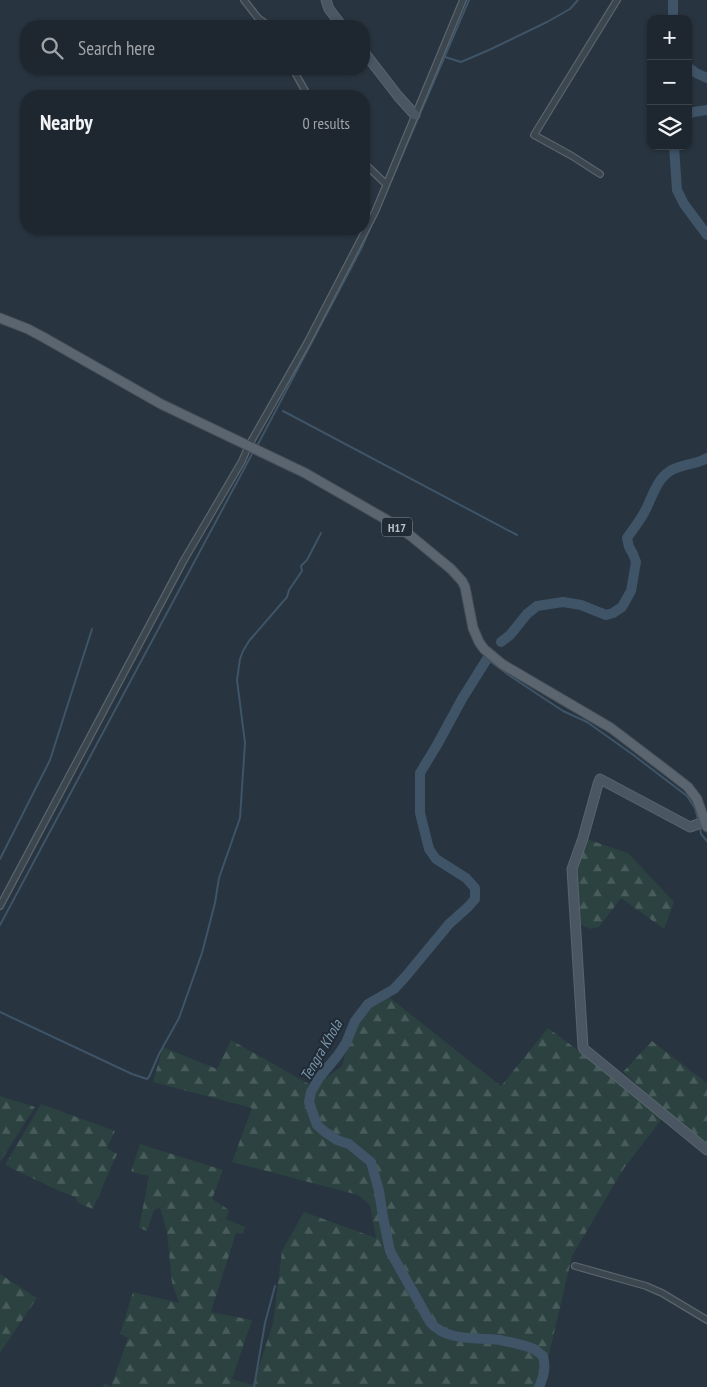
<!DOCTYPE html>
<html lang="en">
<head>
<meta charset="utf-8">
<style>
  :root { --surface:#1e272f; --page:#262f37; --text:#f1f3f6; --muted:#a1a5aa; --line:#3c444b }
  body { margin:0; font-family:"PT Sans Narrow",sans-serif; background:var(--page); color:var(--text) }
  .controls { position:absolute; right:15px; top:15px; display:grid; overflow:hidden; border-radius:10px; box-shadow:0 1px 4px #0004 }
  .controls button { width:45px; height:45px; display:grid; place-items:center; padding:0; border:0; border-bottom:1px solid var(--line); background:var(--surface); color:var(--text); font:25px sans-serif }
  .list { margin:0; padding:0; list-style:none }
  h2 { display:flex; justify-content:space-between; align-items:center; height:65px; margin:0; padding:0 20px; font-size:21px }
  h2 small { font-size:16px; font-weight:400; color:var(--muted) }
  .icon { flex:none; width:28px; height:28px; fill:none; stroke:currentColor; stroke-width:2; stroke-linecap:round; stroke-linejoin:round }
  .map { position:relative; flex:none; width:707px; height:1387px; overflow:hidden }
  .search { position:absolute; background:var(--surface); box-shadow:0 1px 4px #0004; left:20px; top:20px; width:350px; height:55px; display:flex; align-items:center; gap:12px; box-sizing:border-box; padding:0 18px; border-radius:20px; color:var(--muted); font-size:19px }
  .panel { position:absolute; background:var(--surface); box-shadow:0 1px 4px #0004; left:20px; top:90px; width:350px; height:145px; border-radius:20px }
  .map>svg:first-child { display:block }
  .forest { fill:url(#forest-firs) }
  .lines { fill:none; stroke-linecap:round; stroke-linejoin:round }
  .stream { stroke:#3f5467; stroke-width:2 }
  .river { stroke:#3f5467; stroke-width:10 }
  .street-casing { stroke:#59646d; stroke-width:8 }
  .secondary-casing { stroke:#59646d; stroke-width:11 }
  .primary-casing { stroke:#454f59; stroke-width:11 }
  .street { stroke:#3c464f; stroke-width:5.5 }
  .secondary { stroke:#4a5662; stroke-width:9 }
  .primary { stroke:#5a656f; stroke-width:9 }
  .labels { text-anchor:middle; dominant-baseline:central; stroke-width:4; stroke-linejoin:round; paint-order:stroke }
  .shield { fill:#202b35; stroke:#8a949d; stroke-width:1 }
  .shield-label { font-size:12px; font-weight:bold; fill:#b8c1ca }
  .water-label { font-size:15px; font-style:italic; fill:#7b95aa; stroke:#202b35 }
</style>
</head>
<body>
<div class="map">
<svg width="707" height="1387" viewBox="0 0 707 1387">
  <defs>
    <pattern id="forest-firs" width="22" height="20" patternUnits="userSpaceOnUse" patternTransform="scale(1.25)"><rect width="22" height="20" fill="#2b4241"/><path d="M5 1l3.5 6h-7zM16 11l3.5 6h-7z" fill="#485c5b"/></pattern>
  </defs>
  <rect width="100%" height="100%" fill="#28343f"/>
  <path class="forest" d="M583 838 628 853 674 902 664 929 621 898 599 927 591 929 576 923 572 869Z
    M385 994 501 1086 548 1028 665 1115 624 1168 572 1256 544 1376 539 1387H103L104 1383 111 1387 128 1338 120 1334 133 1292 179 1303 172 1283 167 1232 160 1208 154 1210 147 1231 139 1228 149 1176 131 1172 140 1144 223 1170 212 1199 229 1210 226 1219 245 1227 243 1234 236 1233 211 1312 252 1320 232 1379 253 1385 273 1323 282 1251 304 1212 376 1238 370 1205 358 1195 232 1162 252 1108 153 1082 163 1047 217 1069 231 1040 314 1087 342 1066 352 1028Z
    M652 1041 707 1083V1148L623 1072Z
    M0 1096 35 1107 0 1162Z
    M41 1104 115 1131 107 1148 117 1154 93 1209 78 1203 75 1197 57 1190 5 1165Z
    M0 1274 37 1298 0 1353Z"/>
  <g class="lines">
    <path class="stream" d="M445 57 461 62 489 50 547 22 570 9 578 0
      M385 195 469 0
      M283 411 517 535
      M257 446 361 249 375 217
      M487 659 510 676 563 711 587 722 632 754 687 796 695 808 698 819
      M700 828 701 834 707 841
      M0 859 50 760 92 629
      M0 925 252 454
      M0 1012 132 1074 147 1079 149 1077 159 1054 179 1018 202 953 215 903 219 878 240 818 245 743 237 680 240 659 243 651 249 641 287 597 289 590 302 571 301 566 307 560 321 533
      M254 1387 265 1323 275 1286"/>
    <path class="river" d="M673 19V0
      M688 67 696 73 707 78
      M688 114 694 112 707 110
      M674 146 677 190 684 204 707 235
      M501 642 510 635 527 614 537 606 563 602 581 605 606 615 613 613 622 607 631 591 636 562 633 554 629 547 627 538C633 529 640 521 645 511 652 498 656 480 670 471 681 464 695 465 707 458
      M487 659 462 699 437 745 420 773V813L429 849 436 859 466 878 475 888V899L468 907 449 924 406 976 394 989 368 1004 355 1021 346 1043 338 1055 319 1078 311 1092 309 1102 317 1125 325 1132 337 1140 349 1144 371 1162 379 1191 383 1217 390 1251 430 1322C447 1342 476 1337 500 1340 509 1342 525 1345 534 1349 537 1351 540 1354 543 1356 546 1368 544 1376 539 1387"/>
    <defs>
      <path id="street" d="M244 0 258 18 269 26
        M293 69 308 96
        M364 163 386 184
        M600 174 572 156 534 135 617 0
        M0 906 184 560 242 461 248 447 307 343 375 212 463 0
        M575 1266 646 1286 662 1293 707 1320"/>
      <path id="secondary" d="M326 0 329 9 342 26
        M364 52 398 96 415 115
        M704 822 690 827 600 779 598 784 583 838 572 869 583 1047 584 1049 707 1150"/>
      <path id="primary" d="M0 318 28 329 43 337 161 404 305 473 387 520 411 536 451 569 462 581 465 587 473 628 479 642 484 649 502 664 611 728 674 776 688 787 697 799 707 827"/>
    </defs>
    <use href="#street" class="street-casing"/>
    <use href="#secondary" class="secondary-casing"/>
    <use href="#primary" class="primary-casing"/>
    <use href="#street" class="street"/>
    <use href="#secondary" class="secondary"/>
    <use href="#primary" class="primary"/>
  </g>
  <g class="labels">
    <rect class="shield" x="382" y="517.5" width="30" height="19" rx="4"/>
    <g class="shield-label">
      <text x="397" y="527">H17</text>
    </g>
    <g class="water-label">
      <text transform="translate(321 1050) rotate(-60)">Tengra Khola</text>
    </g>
  </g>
</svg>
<div class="controls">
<button>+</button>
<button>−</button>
<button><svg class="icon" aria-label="layers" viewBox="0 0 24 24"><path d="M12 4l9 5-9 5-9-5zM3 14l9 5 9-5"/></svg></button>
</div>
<div class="search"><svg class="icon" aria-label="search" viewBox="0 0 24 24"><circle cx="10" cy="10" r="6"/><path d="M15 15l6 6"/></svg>Search here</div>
<section class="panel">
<h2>Nearby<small>0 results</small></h2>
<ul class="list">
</ul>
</section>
</div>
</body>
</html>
